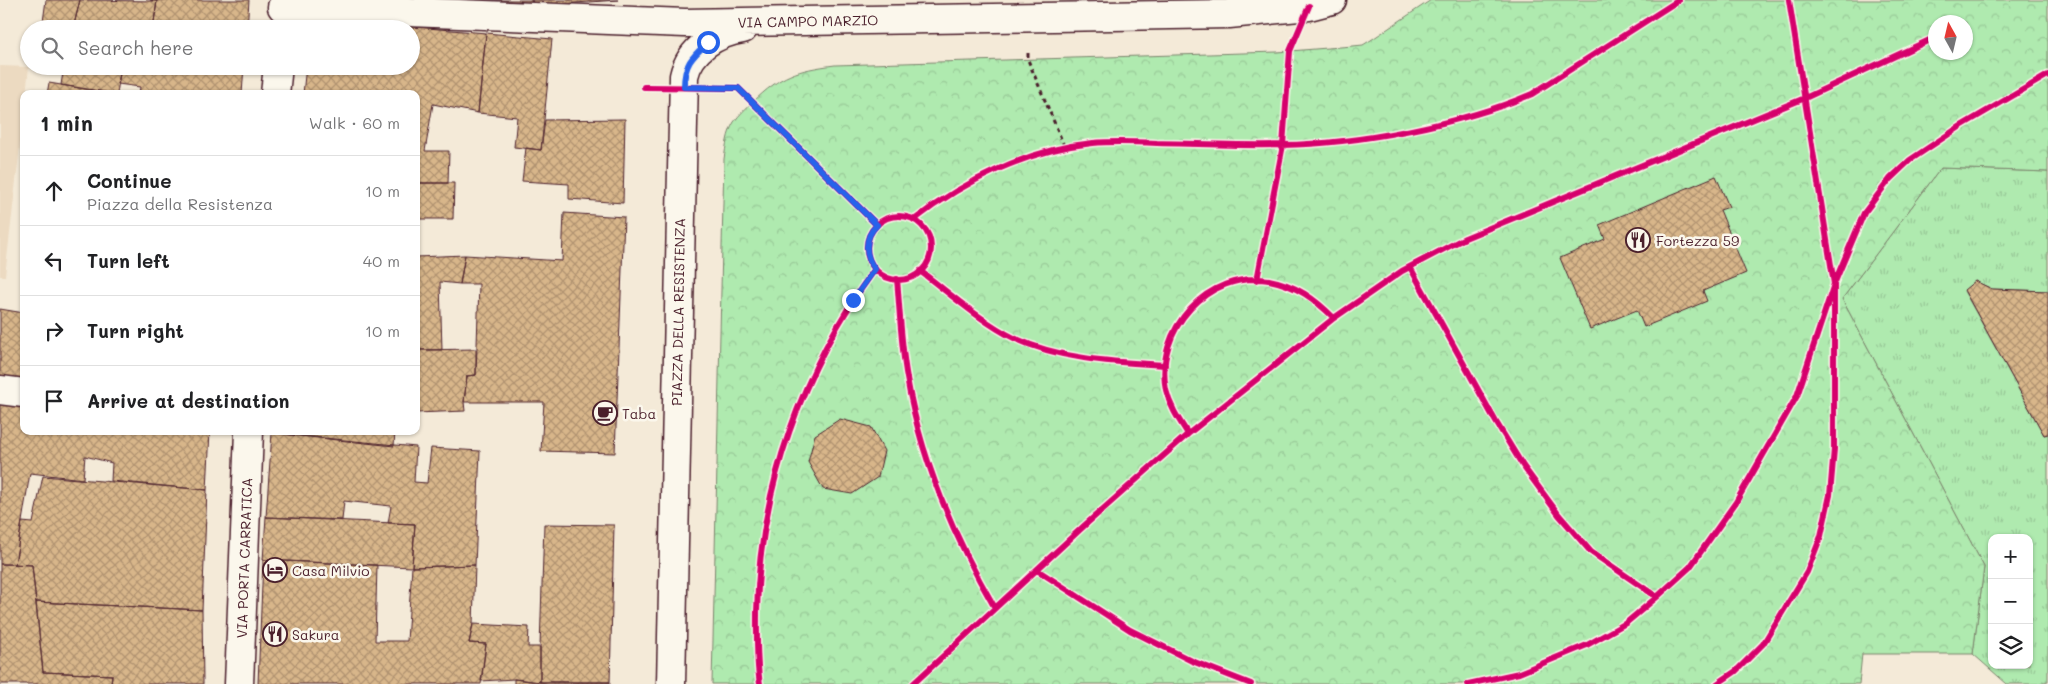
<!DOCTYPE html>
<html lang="en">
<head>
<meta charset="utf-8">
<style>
  :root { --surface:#fff; --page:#f6f6f6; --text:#202124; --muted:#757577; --line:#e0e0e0 }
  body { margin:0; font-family:Mali,sans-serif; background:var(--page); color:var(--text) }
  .controls { position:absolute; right:15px; bottom:15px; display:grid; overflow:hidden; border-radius:10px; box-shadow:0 1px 4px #0004 }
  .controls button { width:45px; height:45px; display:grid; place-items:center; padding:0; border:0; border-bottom:1px solid var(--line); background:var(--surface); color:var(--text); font:25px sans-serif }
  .compass { position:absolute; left:1928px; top:15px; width:45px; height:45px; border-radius:50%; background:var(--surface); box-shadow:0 1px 4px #0004; rotate:352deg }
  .stop { position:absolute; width:15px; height:15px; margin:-11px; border:4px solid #2563eb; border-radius:50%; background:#fff }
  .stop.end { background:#2563eb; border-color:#fff; box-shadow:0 1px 5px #0008 }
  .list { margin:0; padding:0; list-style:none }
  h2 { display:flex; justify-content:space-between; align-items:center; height:65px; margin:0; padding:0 20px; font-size:21px }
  h2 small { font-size:16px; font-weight:400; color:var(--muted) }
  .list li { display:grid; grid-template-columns:32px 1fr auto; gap:15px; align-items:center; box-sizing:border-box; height:70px; padding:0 20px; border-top:1px solid var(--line) }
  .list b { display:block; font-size:19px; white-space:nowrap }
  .list p { margin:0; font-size:16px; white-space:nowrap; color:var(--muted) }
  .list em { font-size:16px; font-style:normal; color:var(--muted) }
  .icon { flex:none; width:28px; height:28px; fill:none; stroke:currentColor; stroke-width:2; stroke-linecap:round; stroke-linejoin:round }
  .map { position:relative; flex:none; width:2048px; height:684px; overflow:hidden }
  .search { position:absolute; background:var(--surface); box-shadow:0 1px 4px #0004; left:20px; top:20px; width:400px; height:55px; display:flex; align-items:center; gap:12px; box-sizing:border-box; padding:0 18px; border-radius:28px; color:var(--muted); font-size:19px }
  .panel { position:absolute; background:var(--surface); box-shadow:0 1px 4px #0004; left:20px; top:90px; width:400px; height:345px; border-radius:10px }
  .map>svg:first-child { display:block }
  .built { fill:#ecdac1 }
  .grass { fill:url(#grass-tufts); stroke:#7c846d; fill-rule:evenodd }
  .park { fill:url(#park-crowns); stroke:#7c846d; fill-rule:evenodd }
  .building { fill:url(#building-cross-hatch); stroke:#4a1f2b }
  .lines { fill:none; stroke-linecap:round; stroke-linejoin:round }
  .minor-casing { stroke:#4a1f2b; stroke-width:31 }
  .tertiary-casing { stroke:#4a1f2b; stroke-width:31 }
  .path { stroke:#4a1f2b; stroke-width:3; stroke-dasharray:4 4; stroke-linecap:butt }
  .minor { stroke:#fbf7ec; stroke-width:28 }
  .tertiary { stroke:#fbf7ec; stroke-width:28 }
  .cycleway-casing { stroke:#fbf7ec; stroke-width:9 }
  .cycleway { stroke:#d6006c; stroke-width:6 }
  .route { stroke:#2563eb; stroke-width:6 }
  .labels { text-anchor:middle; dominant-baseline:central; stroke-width:5; stroke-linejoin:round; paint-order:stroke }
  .street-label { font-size:14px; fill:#4a1f2b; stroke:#fbf7ec }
  .poi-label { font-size:14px; fill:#4a1f2b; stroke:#fbf7ec; text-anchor:start }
</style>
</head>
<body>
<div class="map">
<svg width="2048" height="684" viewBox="0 0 2048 684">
  <defs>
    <pattern id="grass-tufts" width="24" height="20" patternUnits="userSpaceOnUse" patternTransform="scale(1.25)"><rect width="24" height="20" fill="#afeaaf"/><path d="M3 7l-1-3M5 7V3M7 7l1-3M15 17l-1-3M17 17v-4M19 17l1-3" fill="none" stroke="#98c897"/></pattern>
    <pattern id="park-crowns" width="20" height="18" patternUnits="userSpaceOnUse" patternTransform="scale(1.25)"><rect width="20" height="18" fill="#afeaaf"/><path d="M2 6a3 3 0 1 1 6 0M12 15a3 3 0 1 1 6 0" fill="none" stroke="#98c897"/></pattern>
    <pattern id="building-cross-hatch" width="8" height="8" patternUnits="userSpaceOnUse" patternTransform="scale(1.25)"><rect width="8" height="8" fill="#d8b68a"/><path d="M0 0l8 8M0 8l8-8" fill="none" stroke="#b19371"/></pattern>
  </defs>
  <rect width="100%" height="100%" fill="#f4ead8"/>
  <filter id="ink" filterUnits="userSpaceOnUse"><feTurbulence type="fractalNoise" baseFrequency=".02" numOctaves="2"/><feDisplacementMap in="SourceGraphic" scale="10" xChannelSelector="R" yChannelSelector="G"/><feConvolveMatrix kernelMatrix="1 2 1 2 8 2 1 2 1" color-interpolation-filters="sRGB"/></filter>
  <g filter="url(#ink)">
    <path class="built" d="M0 66 29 67 26 94H24V111L5 276H0Z"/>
    <path class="grass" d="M1941 168 2048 172V291L1992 289 1975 281 1964 291 2044 435 2048 434V681L2037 684H2007L1973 654 1984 567 1842 299ZM1992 538H2029V665H1992Z"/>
    <path class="park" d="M1431 0H2048V172L1941 168 1842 299 1984 567 1973 654H1862L1859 684H712L724 159C726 147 727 133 734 122 739 115 746 108 753 102 781 75 796 70 835 65L1277 52 1353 46 1363 45 1371 40ZM1936 22H1966V52H1936Z"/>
    <path class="building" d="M46 0H80L73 29H42Z
      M80 0 157 1 153 29H73Z
      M150 0H249L247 29H153L157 1Z
      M432 0H532V6Z
      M532 0H618L532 6Z
      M311 18 486 33 478 113 433 104 425 151H449L448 183H416V94H303L306 66H411V29H310Z
      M486 33 552 39 541 150 514 147 517 117 478 113Z
      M64 66H121L117 94 61 85Z
      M121 66H244L242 94H139L140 87 118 84Z
      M49 83 61 85 116 94H47Z
      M625 119 623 203 569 199V184L522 181 526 148 541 150 545 120Z
      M1716 176 1729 207 1720 210 1746 273 1703 291 1707 301 1644 327 1637 310 1590 329 1560 258 1605 239 1599 225Z
      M416 183H454L453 219H416Z
      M564 213 624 217 615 453 541 451 544 402H464L467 376 476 375 479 284H460L465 255 562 261Z
      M465 255 460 284 440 282 442 350H416V257Z
      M1975 281 1992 289 2048 291V434L2044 435 1964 290Z
      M0 309 24 313V381L0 378Z
      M476 349V375L467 376 464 402 465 411 416 413V350Z
      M0 400 24 403V431H210L207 490 111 481 112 463 85 456 83 479 30 473 15 564H0Z
      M840 419 871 427 884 451 878 477 852 494 823 489 808 462 815 435Z
      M272 431H395L394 446 272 433Z
      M272 433 416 447 414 482 427 483 431 448 480 451 475 565 412 567 415 524 388 523 391 506 344 501 342 520 266 517Z
      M43 476 207 490 202 610 36 602 32 565 15 564 22 522 33 523Z
      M266 517 415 524 412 567 263 560Z
      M544 524 614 525 610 682H540V647Z
      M263 560 377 565 375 641H407L412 567 475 565 473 624 469 643 486 644 481 684H258Z
      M0 564 32 565 43 672 112 675 111 684H0Z
      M36 602 202 610 203 684H111L112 675 43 672Z
      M473 624 529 627 528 647H540V682L514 679 481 681 486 644 469 643Z
      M514 679 540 682H610V684H514Z"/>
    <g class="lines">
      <defs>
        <path id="minor" d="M0 390 24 393"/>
        <path id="tertiary" d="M282 7 685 23 1229 14 1309 6 1332 0
          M275 94 278 66
          M239 684 249 431
          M671 684 684 76C690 49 716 33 743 29"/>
      </defs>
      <use href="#minor" class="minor-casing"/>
      <use href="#tertiary" class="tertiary-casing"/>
      <path class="path" d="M1028 53V60L1065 148"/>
      <use href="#minor" class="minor"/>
      <use href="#tertiary" class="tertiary"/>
      <defs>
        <path id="cycleway" d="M644 87 738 88 877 225
          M867 248a32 32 0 1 1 64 0a32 32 0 1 1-64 0Z
          M914 220C964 181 1029 149 1093 143 1114 141 1136 142 1157 143 1198 144 1240 146 1282 145 1358 144 1462 124 1532 94L1679 0
          M1410 267 1496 422 1523 466 1559 515 1591 552 1657 597 1626 623 1587 645 1519 673 1468 684
          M920 271C948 292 983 323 1014 338 1061 360 1114 362 1165 365
          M897 279C900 312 901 346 907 378 921 460 953 536 995 608
          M1257 280 1283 145 1290 51 1309 6
          M1188 434C1179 420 1170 407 1166 390 1154 330 1208 270 1269 280 1296 285 1315 299 1334 318
          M1037 570 1130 630 1192 661 1251 684
          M1657 597 1690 567 1736 502 1797 396 1834 284 1789 0
          M760 684C756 660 757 636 757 612 759 489 802 368 875 269
          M913 684 1085 525 1188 434 1334 318 1402 271 1465 238 1805 98 1936 37
          M1717 684 1736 671 1763 644 1807 572 1821 536 1830 495 1834 449V284L1864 213 1890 179 1910 160 1961 126 2048 75"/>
      </defs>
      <use href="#cycleway" class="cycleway-casing"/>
      <use href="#cycleway" class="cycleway"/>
    </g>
  </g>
  <g class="lines" filter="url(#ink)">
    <path class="route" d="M708 42C692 57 684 64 684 87L738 88 877 225C864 237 864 256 875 269L853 300"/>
  </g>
  <defs>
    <symbol id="restaurant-ring" viewBox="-11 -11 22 22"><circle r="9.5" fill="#fbf7ec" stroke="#4a1f2b" stroke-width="1.5"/><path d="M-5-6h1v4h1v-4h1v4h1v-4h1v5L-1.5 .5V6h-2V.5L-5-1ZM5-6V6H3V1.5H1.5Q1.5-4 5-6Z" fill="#4a1f2b"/></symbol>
    <symbol id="cafe-ring" viewBox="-11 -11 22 22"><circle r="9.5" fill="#fbf7ec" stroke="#4a1f2b" stroke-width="1.5"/><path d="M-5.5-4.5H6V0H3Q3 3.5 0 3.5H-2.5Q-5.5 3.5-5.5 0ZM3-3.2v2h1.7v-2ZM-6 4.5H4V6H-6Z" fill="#4a1f2b"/></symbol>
    <symbol id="hotel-ring" viewBox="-11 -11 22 22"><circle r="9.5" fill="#fbf7ec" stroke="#4a1f2b" stroke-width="1.5"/><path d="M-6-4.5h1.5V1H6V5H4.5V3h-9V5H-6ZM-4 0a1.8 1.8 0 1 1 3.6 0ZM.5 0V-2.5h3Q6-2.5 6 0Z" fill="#4a1f2b"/></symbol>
  </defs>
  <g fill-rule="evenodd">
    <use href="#restaurant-ring" x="1624" y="226" width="28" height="28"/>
    <use href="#cafe-ring" x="591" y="399" width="28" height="28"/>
    <use href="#hotel-ring" x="261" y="556" width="28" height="28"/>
    <use href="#restaurant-ring" x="261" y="620" width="28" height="28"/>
  </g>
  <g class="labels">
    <g class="street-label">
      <text transform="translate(808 21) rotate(-1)">VIA CAMPO MARZIO</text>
      <text transform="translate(678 312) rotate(-89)">PIAZZA DELLA RESISTENZA</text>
      <text transform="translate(244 558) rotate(-88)">VIA PORTA CARRATICA</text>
    </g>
    <g class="poi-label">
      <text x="1656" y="240">Fortezza 59</text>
      <text x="622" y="413">Taba</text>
      <text x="292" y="570">Casa Milvio</text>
      <text x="292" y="634">Sakura</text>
    </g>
  </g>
</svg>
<div class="controls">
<button>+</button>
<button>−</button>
<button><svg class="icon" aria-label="layers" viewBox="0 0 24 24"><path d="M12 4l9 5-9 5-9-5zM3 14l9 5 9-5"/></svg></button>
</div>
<svg class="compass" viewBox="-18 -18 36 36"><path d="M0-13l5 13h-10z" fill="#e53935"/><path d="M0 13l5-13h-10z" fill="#757577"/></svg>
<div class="stop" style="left:708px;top:42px"></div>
<div class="stop end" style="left:853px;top:300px"></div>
<div class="search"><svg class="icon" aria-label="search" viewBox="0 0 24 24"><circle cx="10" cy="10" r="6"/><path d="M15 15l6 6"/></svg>Search here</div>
<section class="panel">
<h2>1 min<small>Walk · 60 m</small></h2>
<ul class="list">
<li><svg class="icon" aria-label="ahead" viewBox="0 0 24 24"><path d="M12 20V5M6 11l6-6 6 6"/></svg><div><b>Continue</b><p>Piazza della Resistenza</p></div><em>10 m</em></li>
<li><svg class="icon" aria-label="left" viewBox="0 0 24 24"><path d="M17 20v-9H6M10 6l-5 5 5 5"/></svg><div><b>Turn left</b></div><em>40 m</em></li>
<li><svg class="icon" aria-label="right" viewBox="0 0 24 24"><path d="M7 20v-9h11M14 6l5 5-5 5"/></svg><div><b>Turn right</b></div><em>10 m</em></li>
<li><svg class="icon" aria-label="arrive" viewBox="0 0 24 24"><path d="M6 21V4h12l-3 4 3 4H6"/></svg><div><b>Arrive at destination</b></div></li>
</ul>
</section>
</div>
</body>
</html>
